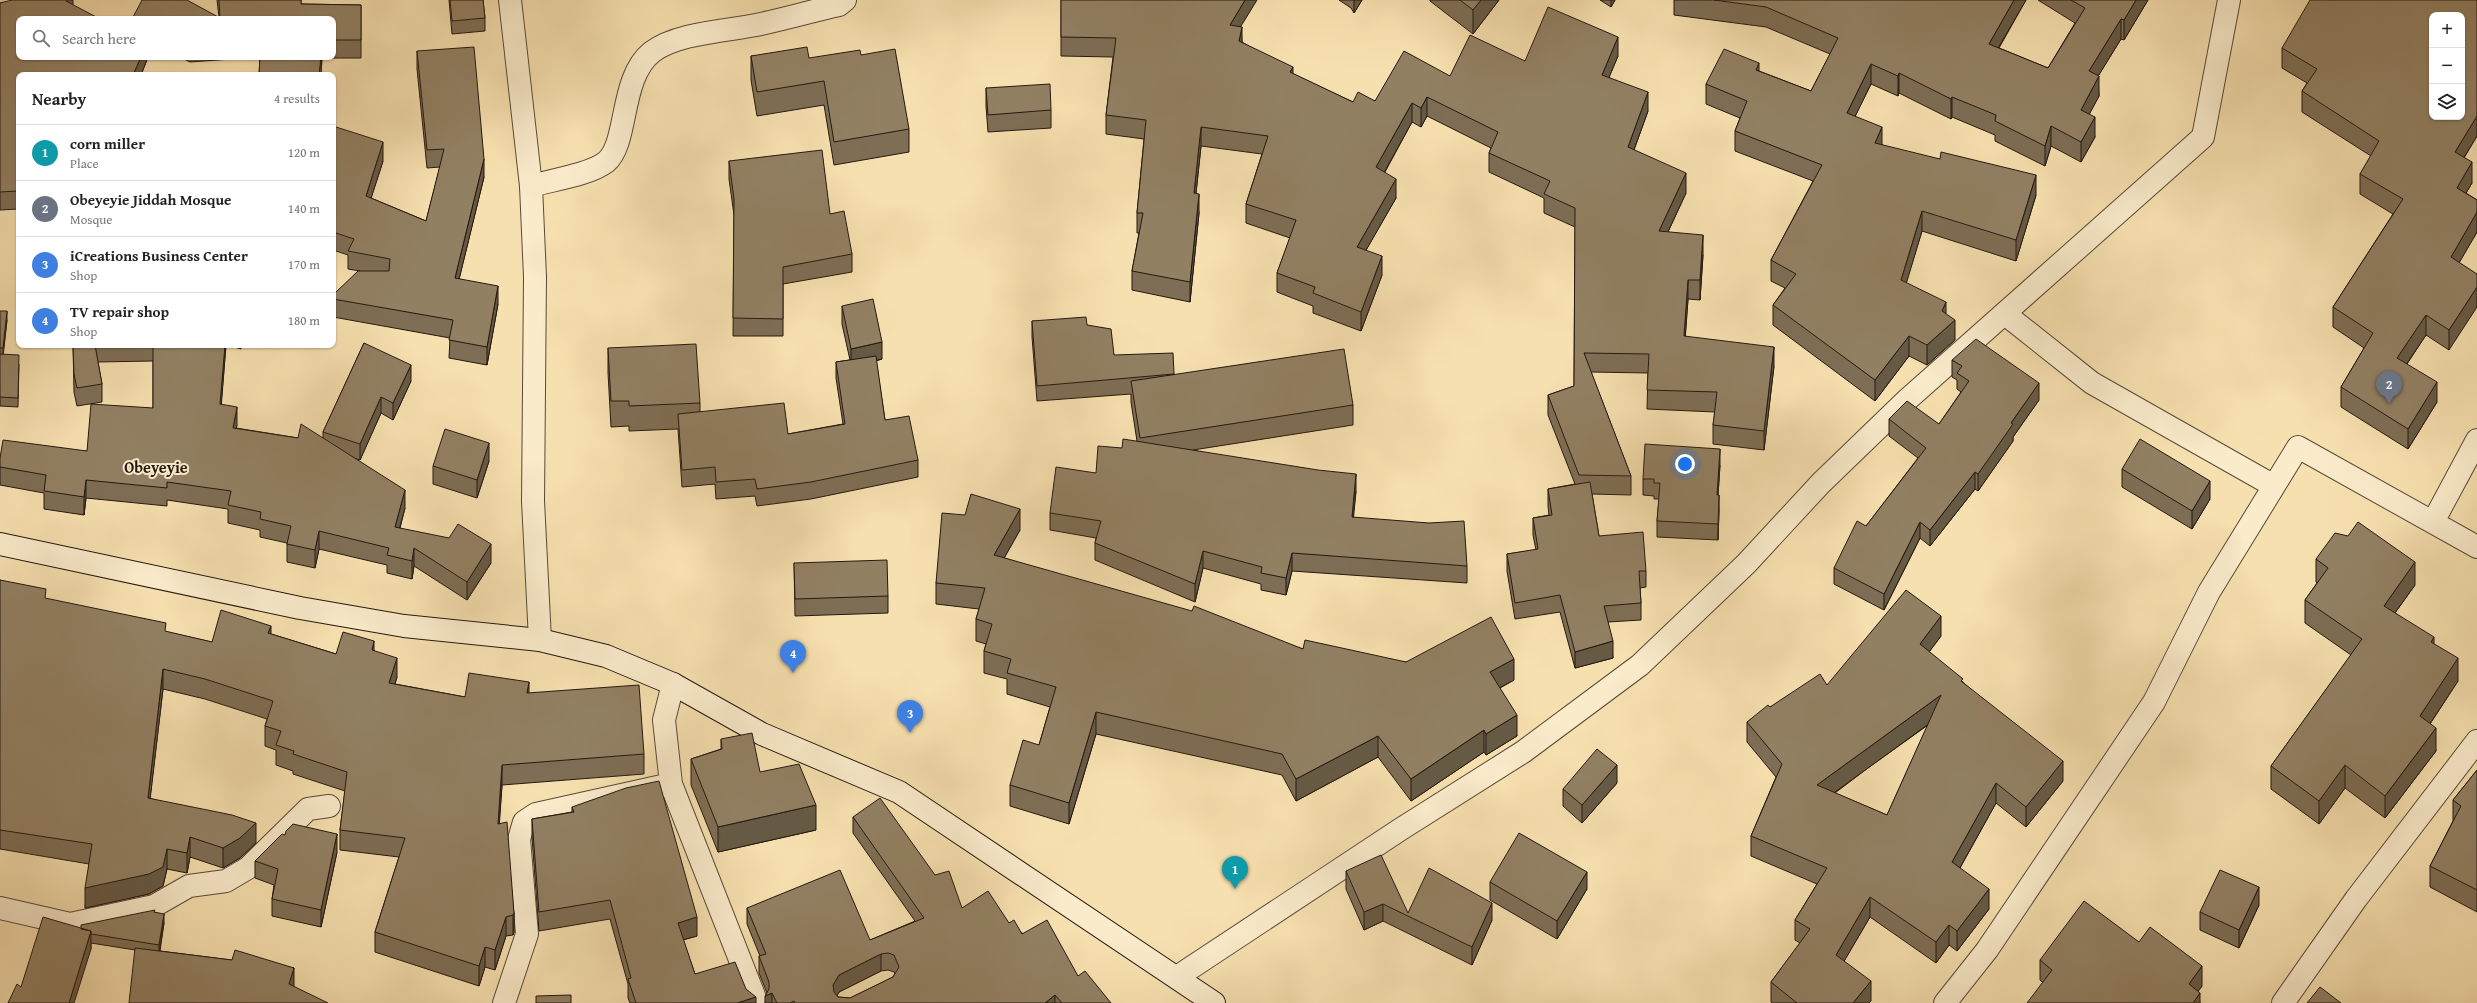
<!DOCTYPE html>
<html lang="en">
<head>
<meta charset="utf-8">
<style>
  :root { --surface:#fff; --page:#f6f6f6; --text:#222; --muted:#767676; --line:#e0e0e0; --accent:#8f2418 }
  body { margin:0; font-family:"Gentium Book Plus",serif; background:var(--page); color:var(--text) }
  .controls { position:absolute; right:12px; top:12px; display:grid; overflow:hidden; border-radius:8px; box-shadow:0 1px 3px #0004 }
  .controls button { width:36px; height:36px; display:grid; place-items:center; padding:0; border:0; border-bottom:1px solid var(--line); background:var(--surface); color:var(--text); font:20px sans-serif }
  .you { position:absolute; left:1685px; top:464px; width:14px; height:14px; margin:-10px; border:3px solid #fff; border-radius:50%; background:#1a73e8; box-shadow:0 0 0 6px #1a73e833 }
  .badge { display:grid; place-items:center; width:26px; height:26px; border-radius:50%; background:var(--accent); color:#fff; font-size:13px; font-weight:700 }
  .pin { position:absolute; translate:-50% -33px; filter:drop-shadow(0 1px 2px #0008) }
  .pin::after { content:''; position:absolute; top:21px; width:14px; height:12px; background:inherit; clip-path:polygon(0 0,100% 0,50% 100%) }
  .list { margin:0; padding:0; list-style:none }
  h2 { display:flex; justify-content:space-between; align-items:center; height:52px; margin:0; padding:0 16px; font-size:17px }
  h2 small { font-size:13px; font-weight:400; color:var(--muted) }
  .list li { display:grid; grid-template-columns:26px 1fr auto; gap:12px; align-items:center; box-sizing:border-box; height:56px; padding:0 16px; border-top:1px solid var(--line) }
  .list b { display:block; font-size:15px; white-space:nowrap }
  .list p { margin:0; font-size:13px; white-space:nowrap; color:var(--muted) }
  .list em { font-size:13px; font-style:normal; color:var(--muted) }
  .icon { flex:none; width:22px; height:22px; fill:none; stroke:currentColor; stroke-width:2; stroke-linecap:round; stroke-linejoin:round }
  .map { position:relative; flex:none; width:2477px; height:1003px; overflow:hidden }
  .search { position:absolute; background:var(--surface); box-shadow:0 1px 3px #0004; left:16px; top:16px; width:320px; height:44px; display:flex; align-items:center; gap:10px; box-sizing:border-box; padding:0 14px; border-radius:8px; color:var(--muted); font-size:15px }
  .panel { position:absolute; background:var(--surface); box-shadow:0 1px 3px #0004; left:16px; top:72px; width:320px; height:276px; border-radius:8px }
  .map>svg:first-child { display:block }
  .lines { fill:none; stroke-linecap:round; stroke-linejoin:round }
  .minor-casing { stroke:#594a38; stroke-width:24 }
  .tertiary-casing { stroke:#594a38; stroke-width:24 }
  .secondary-casing { stroke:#241811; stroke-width:24 }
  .minor { stroke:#faebcb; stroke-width:22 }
  .tertiary { stroke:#faebcb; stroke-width:22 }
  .secondary { stroke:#faebcb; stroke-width:22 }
  .wall { fill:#7e6e55; stroke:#241811; fill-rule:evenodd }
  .shaded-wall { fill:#665a45; stroke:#241811 }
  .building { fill:#928063; stroke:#241811; fill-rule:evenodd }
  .labels { text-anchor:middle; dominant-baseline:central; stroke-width:4; stroke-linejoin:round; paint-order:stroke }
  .quarter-label { font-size:16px; font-weight:bold; fill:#241811; stroke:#faebcb }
</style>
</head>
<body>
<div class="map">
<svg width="2477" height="1003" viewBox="0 0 2477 1003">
  <rect width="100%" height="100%" fill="#f7e0af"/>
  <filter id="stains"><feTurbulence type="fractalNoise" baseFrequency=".005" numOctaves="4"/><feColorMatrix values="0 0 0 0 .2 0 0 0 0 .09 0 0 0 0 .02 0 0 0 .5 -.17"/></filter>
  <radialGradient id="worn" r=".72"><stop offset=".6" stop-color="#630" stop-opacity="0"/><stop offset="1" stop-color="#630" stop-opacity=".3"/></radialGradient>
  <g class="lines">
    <defs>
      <path id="minor" d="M531 186C551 180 589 175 606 162 629 143 619 78 652 52 677 33 726 31 756 25 784 19 812 11 839 5L845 0
        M2005 314 2092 383 2274 486
        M2433 522 2477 440
        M673 684 664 720 671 784 757 1003
        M0 908 70 924 154 906 189 886 226 881 248 868 308 809 329 806
        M1177 977 1401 829 1523 752 1640 665 1746 564 1821 483 1908 399 2203 137 2229 0
        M504 1003 527 934 519 839 524 822 536 814 671 784
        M1945 1003 1987 950 2154 702 2209 592 2298 447 2477 547
        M2283 1003 2356 899 2477 741"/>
      <path id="tertiary" d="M510 0 531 186 535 277 533 501 540 640"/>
      <path id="secondary" d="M0 544 300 608 404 626 540 640 606 656 673 684 762 734 899 792 1214 1003"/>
    </defs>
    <use href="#minor" class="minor-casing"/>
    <use href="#tertiary" class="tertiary-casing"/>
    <use href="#secondary" class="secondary-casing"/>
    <use href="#minor" class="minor"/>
    <use href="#tertiary" class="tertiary"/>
    <use href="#secondary" class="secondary"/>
  </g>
  <path class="wall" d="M73 0 19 57H148L141 75H19L18 209 0 210V3Z
    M217 0H301V4L361 5V58H322L321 75H259L260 57 190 62 180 57H333V19H132L219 17Z
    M449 0H483L485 18V31L452 34Z
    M1061 0 1241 27 1242 42 1293 74 1353 102 1375 101 1450 76 1525 61 1618 56 1609 77 1648 111 1634 150 1686 193 1668 232 1703 255 1700 300 1688 299 1685 337 1774 366 1764 450 1713 444V425L1715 412 1647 409 1648 373 1591 372 1631 476V495L1592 494 1599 536 1646 571V587L1640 588 1641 603V620L1608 622 1613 658 1575 668 1560 612 1515 619 1507 571V554L1536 550 1533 535V518L1549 515 1548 506V489L1575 484 1548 415V395L1574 386 1575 227 1544 213V198L1489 172V153L1491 148 1427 116 1421 127 1412 122 1385 172 1396 198 1366 250 1382 275 1361 331 1313 313V306L1277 292V273L1290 238 1246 223V204L1262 154 1201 146 1196 193 1199 213 1190 302 1132 290V271L1139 233H1137V213L1144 139 1106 134V115L1113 57 1061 56Z
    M1339 0H1362L1354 13 1351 8Z
    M1430 0H1499L1473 34 1430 1Z
    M1600 0H1615L1611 7Z
    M1674 0H2026L1999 48 2048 68 2075 23 2038 0H2148L2124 40 2121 39 2098 76 2099 96 2089 114 2095 137 2081 162 2051 146 2045 166 1995 141V135L1952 117 1951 119 1899 93 1898 96 1871 84 1855 116 1882 145 2036 195 2016 261 1922 231 1906 283 1946 314 1955 340 1927 365 1909 356 1875 401 1773 325V305L1785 288 1771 281V260L1813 181 1735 151V131L1740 118 1706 104V84L1759 71 1811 91 1830 54 1766 27 1674 15Z
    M2477 0V136L2464 158 2472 183 2466 193 2477 200V232L2459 262 2449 350 2426 335 2407 364 2437 402 2408 449 2341 407V387L2364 348 2333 327V307L2393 214 2360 194V174L2371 156 2302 112V91L2307 83 2282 68V48Z
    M417 51 484 177 459 279 498 304 487 365 449 358 450 338 333 317V295L360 271 348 269V255L333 250V126L383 161 371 198 426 221 440 167 427 168 417 69Z
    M751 56 809 58 909 129V152L834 165 824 105 757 116 751 80Z
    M986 88 1051 110V128L988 132 986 106Z
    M729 161 830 214 852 254V272L783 284V336H733L734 215 729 179Z
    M842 306 882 359 876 361 885 420 918 460V477L811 499 757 506 755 496 716 499 715 484 682 487 678 429 629 431V426L611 427 608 373V348L700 403V412L788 434 843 424 836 378V362L850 360 842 324Z
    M0 311 7 320 3 354 19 364 18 407 0 406Z
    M1032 321 1087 325 1114 355 1174 375 1353 405V425L1193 450 1356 491 1353 517 1467 566V583L1292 571 1286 595 1261 590V584L1203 568 1195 602 1095 560V543L1096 538 1050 530V513L1096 473 1122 448 1137 441 1131 402V394L1037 401 1032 337Z
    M364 343 411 381 393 420 381 413 360 460 354 458 405 508 400 528 491 563 467 600 414 566 412 579 387 573V565L319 549 315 568 287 562V543L260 537V530L228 523V509L167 500V506L86 498 84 515 44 509V493L0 485V458L87 451 153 408V361L98 362 102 384V402L77 406 74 392 73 345H226L221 404 237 425 236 428 298 438H323V432Z
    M228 345H241V349Z
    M1952 360 2039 400 2013 437V441L1978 491 1975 489 1930 546 1920 538 1884 610 1834 584V568L1918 458 1889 436V419L1939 424 1961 392 1957 389V380L1952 377Z
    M489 461 477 498 433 484V466Z
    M1720 465 1718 495 1719 511 1718 540 1657 537V521L1659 499H1654V496L1643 495V479Z
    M2122 469 2210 499 2192 529 2122 487Z
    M965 515 1020 530 1004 558 1303 649 1406 662 1514 680 1500 688 1517 736 1486 755 1484 752 1411 801 1378 757 1296 801 1282 775 1096 734 1069 824 1010 806V785L1039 745 1050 707 1007 694V679L984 673V651L986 644 976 641V619L979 609 936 604V583Z
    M2316 559 2415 585 2395 613 2434 644 2458 681 2430 724 2436 751 2385 818 2345 788 2319 824 2271 789V766L2351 655 2305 623V600L2317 583 2316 582Z
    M794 563 888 596V613L795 616Z
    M0 580 46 599 166 632 212 642 271 634 336 654 374 650 397 677 395 684 465 697 529 693 644 754V774L502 785 499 824 514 913V932L513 935 506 936 495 970 485 967 479 986 375 952V932L399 857 340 850V830L345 791 293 774V771L276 765V750L265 746V726L267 719 205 699 163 689 150 798 256 843 240 858 223 868 190 857 187 873 167 869 163 886 149 894 85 908 89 864 0 849Z
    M1941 636 1929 652 1963 682 2063 781 2026 827 1996 803 1960 868 1989 909 1957 951 1949 945 1936 963 1870 917 1844 961 1871 1001 1869 1003H1772L1771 1002V982L1800 943 1795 940V920L1817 884 1751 856V836L1776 777 1747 742V722L1770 707 1827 685ZM1928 725 1887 815 1835 793 1868 768Z
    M721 739 760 772 816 830 718 852 691 785V759L721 749Z
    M2477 770V912L2430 887V866L2453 821V800Z
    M1617 783 1582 823 1563 806V789Z
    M572 807 697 936 683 940 695 974 746 989 756 1003H630L628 998V984L610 919 539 931 532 838V819L572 812Z
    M853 817 935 875 962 908 1009 923 1078 976 1111 1003H765L767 993 759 973V956H760L747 924V908L870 940 915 921 853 833ZM888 970 894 972 895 973 893 977 850 998 838 997 837 996 839 992 881 971Z
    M337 852 321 927 272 916V899L274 885 255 878V861Z
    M1346 871 1408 913 1492 920 1472 965 1383 921 1364 930 1346 889Z
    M1490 882 1587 889 1557 939 1490 900Z
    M2259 905 2239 948 2200 930V912Z
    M155 912 164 923 160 951 294 968 135 950 91 943V949L8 1003 21 987 81 928Z
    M2139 942 2202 986 2198 991 2200 1003 2042 982 2040 980V960Z"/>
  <path class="shaded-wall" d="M67 0H73V5L66 1Z
    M1245 0H1257L1230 44V25Z
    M1354 0H1362L1354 13Z
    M1481 0H1499L1473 34V10Z
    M1611 0H1615L1611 7Z
    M2014 0H2026L1989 64V44Z
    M2136 0H2148L2124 40V20Z
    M2121 19V39L2089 91V71Z
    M1242 27V46L1239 41Z
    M1618 37V56L1602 94V75Z
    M141 57H148L141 75H133Z
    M321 57H322L321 75H319Z
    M1759 63V83L1756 70Z
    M1871 64V84L1847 133V113Z
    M1293 67V86L1290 72Z
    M1899 73V93L1898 96V76Z
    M2099 76V96L2081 130V110Z
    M1648 92V111L1628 166V147Z
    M1427 97V116L1421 127V108Z
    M1952 97V117L1951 119V99Z
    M1412 103V122L1376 187V167Z
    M2477 116V136L2455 172V152Z
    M2095 117V137L2081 162V142Z
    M2051 126V146L2045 166V146Z
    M1201 127V146L1194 212V193Z
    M1882 127V147L1875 143Z
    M383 142V161L366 214V196Z
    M484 159V177L455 296V278Z
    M2472 162V183L2457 208V188Z
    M1686 173V193L1659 251V231Z
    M2036 175V195L2016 261V240Z
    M1396 179V198L1357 266V247Z
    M19 183V201L18 209V191Z
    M1199 194V213L1190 302V282Z
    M1922 211V231L1901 301V280Z
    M2477 212V232L2451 277V257Z
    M1703 235V255L1700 300V280Z
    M1382 256V275L1361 331V312Z
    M1688 280V299L1684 356V336Z
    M498 286V304L487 365V347Z
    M2477 287V307L2449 350V330Z
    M1946 302V323L1942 311Z
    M7 311V320L3 357V348Z
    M2426 315V335L2397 378V358Z
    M1955 320V340L1927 365V345Z
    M1909 336V356L1875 401V380Z
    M882 342V359L851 366V349Z
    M225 345H226L220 422V404Z
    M1774 347V366L1764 450V431Z
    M411 365V381L393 420V403Z
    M2437 382V402L2408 449V429Z
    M2039 383V400L2013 437V441L1978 491V474L2011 423Z
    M381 397V413L360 460V444Z
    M237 407V425L233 446V428Z
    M489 443V461L477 498V480Z
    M1720 449V465L1717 511V495Z
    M1975 472V489L1930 546V530Z
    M1356 474V491L1352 534V517Z
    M86 480V498L84 515V497Z
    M2210 481V499L2192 529V511Z
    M405 490V508L395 545V527Z
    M1719 495V511L1718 540V524Z
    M1020 509V530L994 576V555Z
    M1920 522V538L1884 610V594Z
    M319 531V549L315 568V550Z
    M491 544V563L467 600V582Z
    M414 548V566L412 579V561Z
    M1203 551V568L1195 602V584Z
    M1292 553V571L1286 595V578Z
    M2415 562V585L2384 628V606Z
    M1941 616V636L1920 664V644Z
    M271 626V646L268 633Z
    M2434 637V660L2431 642Z
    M374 641V661L372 650Z
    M1613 641V658L1575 668V652Z
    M397 658V677L389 702V683Z
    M2458 658V681L2420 739V716Z
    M1514 659V680L1490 693V672Z
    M163 669V689L148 817V798Z
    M529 682V701L527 693Z
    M1941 695V715L1817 805V785Z
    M1096 712V734L1069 824V803Z
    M1517 715V736L1486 755V734Z
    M2436 728V751L2385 818V796Z
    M1484 730V752L1411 801V779Z
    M1378 736V757L1296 801V779Z
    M2063 761V781L2026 827V807Z
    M502 765V785L498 844V824Z
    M1617 765V783L1582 823V805Z
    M2345 765V788L2319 824V801Z
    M1996 783V803L1952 882V862Z
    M816 805V830L718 852V827Z
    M256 823V843L240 858 223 868V848Z
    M337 834V852L321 927V910Z
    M190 837V857L187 873V853Z
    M167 849V869L163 886 149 894 85 908V888Z
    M1587 872V889L1557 939V921Z
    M2259 887V905L2239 948V930Z
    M1989 889V909L1957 951V931Z
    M1870 897V917L1836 975V955Z
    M1492 903V920L1472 965V947Z
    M1383 904V921L1364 930V912Z
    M514 913V932L513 935V915Z
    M164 914V923L159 954V945Z
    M506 917V936L495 970V950Z
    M697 917V936L678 941V923Z
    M1949 925V945L1936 963V942Z
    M91 931V949L74 1003H69Z
    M485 947V967L479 986V966Z
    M881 954V971L839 992 833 1002V985L839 975Z
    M2202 966V986L2190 1003 2189 984Z
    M294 968V988L289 984Z
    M1871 981V1001L1869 1003H1853Z
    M772 993V1003H765V996Z
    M2200 993V1003H2193Z
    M1055 995V1003H1045Z
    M756 997V1003H737Z"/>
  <path class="building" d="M12 0H67L66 1 100 19H19V57H141L133 75H19V183L18 191 0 192V3Z
    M142 0H187L220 18 219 0H301V4L361 5V40H333V19H132Z
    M450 0H483L485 18 452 21Z
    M1061 0H1245L1230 25 1242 27 1239 41 1293 67 1290 72 1353 102 1358 92 1375 101 1404 51 1450 76 1470 35 1525 61 1548 7 1618 37 1602 75 1648 92 1628 147 1686 173 1659 231 1703 235 1700 280H1688L1684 336 1774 347 1764 431 1713 425 1717 392 1647 390 1649 354 1584 353 1631 476 1579 475 1548 395 1574 386 1575 208 1544 194 1550 181 1489 153 1498 132 1427 97 1421 108 1412 103 1376 167 1396 179 1357 247 1382 256 1361 312 1313 293 1315 287 1277 273 1296 220 1246 204 1268 136 1201 127 1194 193 1199 194 1190 282 1132 271 1143 213H1137L1146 120 1106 115 1116 38 1061 37Z
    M1460 0H1481L1473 10Z
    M1714 0H2014L1989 44 2048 68 2085 8 2071 0H2136L2124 20 2121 19 2089 71 2099 76 2081 110 2095 117 2081 142 2051 126 2045 146 1995 121 1996 115 1952 97 1951 99 1899 73 1898 76 1871 64 1847 113 1882 127 1875 143 1940 159 1941 152 2036 175 2016 240 1922 211 1901 280 1946 302 1942 311 1955 320 1927 345 1909 336 1875 380 1773 305 1796 274 1771 260 1822 165 1735 131 1747 101 1706 84 1724 49 1759 63 1756 70 1811 91 1838 38 1766 7Z
    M2310 0H2477V116L2455 152 2472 162 2457 188 2477 200V212L2451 257 2477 274V287L2449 330 2426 315 2397 358 2437 382 2408 429 2341 387 2373 333 2333 307 2403 199 2360 174 2379 141 2302 91 2317 69 2282 48ZM2432 15H2462V117H2432Z
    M474 47 484 159 455 278 498 286 487 347 449 340 453 320 333 299V295L358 271H389L390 259 348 251 354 239 333 232V126L383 142 366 196 426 221 444 149 427 150 417 51Z
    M807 47 809 58 860 50 861 55 895 49 909 129 834 142 824 81 757 92 751 56Z
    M260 57H321L319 75H259Z
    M1050 84 1051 110 988 115 986 88Z
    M822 150 830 214 844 211 852 254 783 267V319L733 318 734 199 729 161Z
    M873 299 882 342 851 349 842 306Z
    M0 311H7L3 348H0Z
    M1086 317 1087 325 1111 329 1114 355 1173 353 1174 374 1037 386 1032 321Z
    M1976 339 2039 383 2011 423 2013 424 1978 474 1975 472 1930 530 1920 522 1884 594 1834 568 1857 521 1866 526 1926 448 1889 419 1907 401 1939 424 1969 381 1957 373 1962 366 1952 360Z
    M364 343 411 365 393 403 381 397 360 444 323 432Z
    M696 344 700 403 629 406V401H611L608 348Z
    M73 345H95L102 384 77 388 74 374Z
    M153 345H225L220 404 237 407 233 428 298 438 301 424 405 490 395 527 449 538 458 524 491 544 467 582 414 548 412 561 387 555 389 548 319 531 315 550 287 544 291 526 260 519 261 512 228 505 231 491 167 482V488L86 480 84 497 44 491 46 475 0 467V458L3 440 87 451 91 404 153 408Z
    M1344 349 1353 405 1140 438 1131 381Z
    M0 354 19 355 18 398 0 397Z
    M876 356 885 420 909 416 918 460 811 482 757 489 755 479 716 482 715 467 682 470 678 414 784 403 788 434 845 424 836 362Z
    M445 429 489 443 477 480 433 466Z
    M1123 439 1318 470 1356 474 1352 517 1429 523 1464 521 1467 566 1292 553 1286 578 1261 573 1262 567 1203 551 1195 584 1095 543 1101 521 1050 513 1056 467 1096 473 1098 446 1122 448Z
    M2140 439 2210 481 2192 511 2122 469Z
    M1645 444 1720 449 1717 495H1719L1718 524 1657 521 1660 483H1654V479H1643Z
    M1590 482 1599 536 1643 532 1646 571H1639L1641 603 1604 606 1613 641 1575 652 1560 595 1515 603 1507 554 1538 549 1533 518 1552 515 1548 489Z
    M971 494 1020 509 994 555 1192 611 1194 606 1303 649 1305 640 1406 662 1491 617 1514 659 1490 672 1517 715 1486 734 1484 730 1411 779 1378 736 1296 779 1282 754 1096 712 1069 803 1010 785 1023 740 1039 745 1056 687 1007 673 1011 659 984 651 992 624 976 619 985 588 936 583 942 513 965 515Z
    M2358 522 2415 562 2384 606 2434 637 2431 642 2458 658 2420 716 2436 728 2385 796 2345 765 2319 801 2271 766 2362 639 2305 600 2328 568 2316 559 2335 533 2348 536Z
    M887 560 888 596 795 599 794 563Z
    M0 580 46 589 45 598 166 623 165 631 212 642 221 610 271 626 268 633 336 654 343 632 374 641 372 650 397 658 389 683 465 697 469 673 529 682 527 693 639 685 644 754 502 765 498 824 507 822 514 913 513 915 506 917 495 950 485 947 479 966 375 932 405 838 340 830 347 772 293 754 294 751 276 745 281 731 265 726 273 701 205 679 163 669 148 798 232 815 256 823 240 838 223 848 190 837 187 853 167 849 163 867 149 874 85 888 92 844 0 830Z
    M1906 590 1941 616 1920 644 1963 679 1961 681 2063 761 2026 807 1996 783 1952 862 1989 889 1957 931 1949 925 1936 942 1870 897 1836 955 1871 981 1853 1003H1797L1771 982 1810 929 1795 920 1827 868 1751 836 1782 764 1747 722 1768 705 1770 707 1820 674 1827 685ZM1941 695 1887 815 1817 785Z
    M752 733 760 772 799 764 816 805 718 827 691 759 722 749 721 739Z
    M1597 749 1617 765 1582 805 1563 789Z
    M2477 770V890L2430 866 2461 806 2453 800Z
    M659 781 697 917 678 923 695 974 735 962 746 989 756 997 737 1003H636L628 979 631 978 610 900 539 912 532 819 574 812 572 807 626 788Z
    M880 798 935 875 949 871 962 908 988 891 1009 923 1014 920 1022 934 1047 920 1078 976 1085 971 1111 1003H1062L1055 995 1045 1003H795L794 1001 790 1003H777L772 993 765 996 769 989V982L759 956 766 954 747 908 840 870 870 940 924 918 853 817ZM888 953 894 955 899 967 893 977 850 998 838 997 834 992 833 985 839 975 881 954Z
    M293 824 337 834 321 910 272 899 278 869 255 861 282 834 285 835 286 831Z
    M1519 833 1587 872 1557 921 1490 882Z
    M1381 855 1408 913 1429 868 1492 903 1472 947 1383 904 1364 912 1346 871Z
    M2220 870 2259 887 2239 930 2200 912Z
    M2084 901 2139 942 2150 927 2202 966 2189 984 2200 993 2193 1003H2027L2052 970 2040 960Z
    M155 910 154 912 164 914 159 945 91 934V931L81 929V925Z
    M43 917 91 931 69 1003H8L17 984 21 987Z
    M135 948 232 960 235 950 294 968 289 984 328 1003H129Z
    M2320 987 2341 1003H2307Z
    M571 995V1003H536V996Z"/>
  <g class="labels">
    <g class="quarter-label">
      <text x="156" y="467">Obeyeyie</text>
    </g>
  </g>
  <rect width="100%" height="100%" filter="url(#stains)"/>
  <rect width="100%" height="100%" fill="url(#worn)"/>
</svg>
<div class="controls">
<button>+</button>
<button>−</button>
<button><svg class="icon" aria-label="layers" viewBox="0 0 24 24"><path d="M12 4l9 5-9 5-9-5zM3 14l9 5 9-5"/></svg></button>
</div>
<div class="you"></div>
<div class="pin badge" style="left:1235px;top:889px;background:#0f9aa8">1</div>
<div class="pin badge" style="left:2389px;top:404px;background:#6b7280">2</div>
<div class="pin badge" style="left:910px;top:733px;background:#3f7fe0">3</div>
<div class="pin badge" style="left:793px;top:673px;background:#3f7fe0">4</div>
<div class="search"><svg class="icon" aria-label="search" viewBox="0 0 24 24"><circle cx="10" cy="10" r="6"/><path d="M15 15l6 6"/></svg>Search here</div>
<section class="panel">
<h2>Nearby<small>4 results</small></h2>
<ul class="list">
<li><span class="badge" style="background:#0f9aa8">1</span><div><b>corn miller</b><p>Place</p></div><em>120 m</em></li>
<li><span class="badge" style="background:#6b7280">2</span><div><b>Obeyeyie Jiddah Mosque</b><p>Mosque</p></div><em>140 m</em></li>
<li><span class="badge" style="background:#3f7fe0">3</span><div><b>iCreations Business Center</b><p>Shop</p></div><em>170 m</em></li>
<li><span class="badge" style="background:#3f7fe0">4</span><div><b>TV repair shop</b><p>Shop</p></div><em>180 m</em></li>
</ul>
</section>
</div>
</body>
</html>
